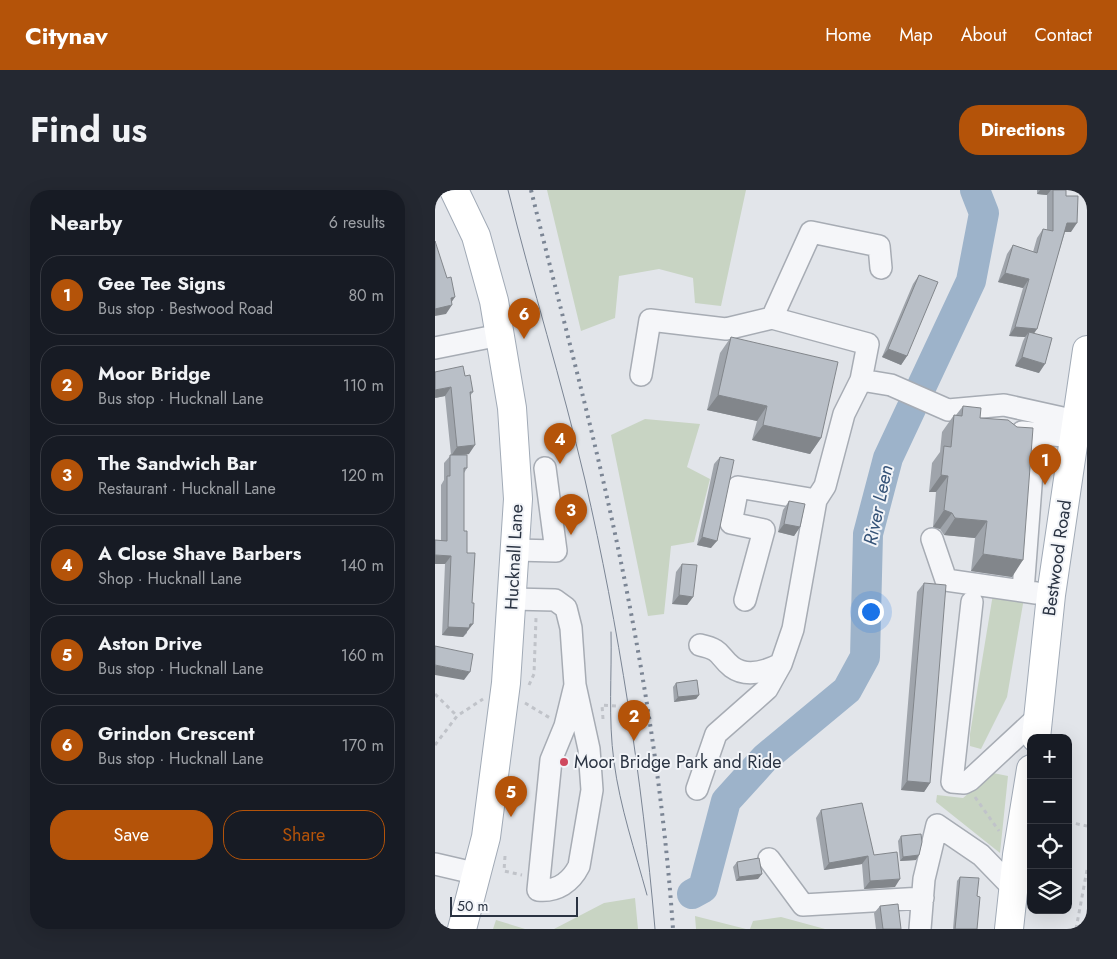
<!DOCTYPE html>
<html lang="en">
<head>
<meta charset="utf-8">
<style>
  :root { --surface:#171b24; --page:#242831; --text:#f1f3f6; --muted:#9ea1a6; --line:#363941; --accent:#b45309 }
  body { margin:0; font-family:Jost,sans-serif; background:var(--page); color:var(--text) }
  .controls { position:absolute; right:15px; bottom:15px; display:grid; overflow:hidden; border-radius:10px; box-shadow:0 5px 20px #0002 }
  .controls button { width:45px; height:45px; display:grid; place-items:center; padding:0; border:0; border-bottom:1px solid var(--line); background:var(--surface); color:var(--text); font:25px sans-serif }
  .scale { position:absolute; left:15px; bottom:12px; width:128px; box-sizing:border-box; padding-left:5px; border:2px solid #2a3342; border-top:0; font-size:14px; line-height:18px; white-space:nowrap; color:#2a3342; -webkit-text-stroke:4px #f2f4f8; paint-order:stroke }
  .you { position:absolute; left:435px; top:421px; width:18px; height:18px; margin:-12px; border:4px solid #fff; border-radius:50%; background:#1a73e8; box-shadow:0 0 0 8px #1a73e833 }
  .badge { display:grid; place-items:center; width:32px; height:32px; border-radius:50%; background:var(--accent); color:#fff; font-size:16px; font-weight:700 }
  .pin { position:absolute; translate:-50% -41px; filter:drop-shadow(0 1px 2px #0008) }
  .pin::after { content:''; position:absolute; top:26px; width:18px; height:15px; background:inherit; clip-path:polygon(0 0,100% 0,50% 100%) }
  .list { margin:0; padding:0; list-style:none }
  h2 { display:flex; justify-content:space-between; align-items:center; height:65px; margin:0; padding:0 20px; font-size:21px }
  h2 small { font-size:16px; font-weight:400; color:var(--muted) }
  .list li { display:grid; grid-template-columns:32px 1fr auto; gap:15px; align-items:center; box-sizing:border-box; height:80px; margin:0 10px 10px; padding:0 10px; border:1px solid var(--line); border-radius:20px }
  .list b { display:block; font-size:19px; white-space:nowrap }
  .list p { margin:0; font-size:16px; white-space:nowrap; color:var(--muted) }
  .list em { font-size:16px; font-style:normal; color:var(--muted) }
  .actions { display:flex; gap:10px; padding:15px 20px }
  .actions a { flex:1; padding:11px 0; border:1px solid var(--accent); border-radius:20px; text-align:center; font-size:18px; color:var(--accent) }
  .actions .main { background:var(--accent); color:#fff }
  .icon { flex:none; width:28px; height:28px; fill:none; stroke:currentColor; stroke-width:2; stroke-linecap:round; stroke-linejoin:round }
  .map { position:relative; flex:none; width:652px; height:739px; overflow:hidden; border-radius:20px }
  header { display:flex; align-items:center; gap:30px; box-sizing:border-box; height:70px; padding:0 25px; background:var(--accent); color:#fff }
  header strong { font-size:24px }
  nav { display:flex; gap:28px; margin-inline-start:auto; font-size:18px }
  .intro { display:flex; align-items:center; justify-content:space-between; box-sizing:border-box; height:120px; padding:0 30px }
  h1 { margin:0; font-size:35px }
  .button { padding:12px 22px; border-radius:20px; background:var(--accent); color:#fff; font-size:18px; font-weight:700 }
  main { display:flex; gap:30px; padding:0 30px }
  aside { flex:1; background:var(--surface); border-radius:20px; box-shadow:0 5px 20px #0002 }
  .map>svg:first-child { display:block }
  .green { fill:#c8d4c3 }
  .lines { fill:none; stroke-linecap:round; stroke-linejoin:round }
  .river { stroke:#9db3ca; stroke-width:30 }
  .minor-casing { stroke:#a7acb4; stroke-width:24 }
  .major-casing { stroke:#a1aab6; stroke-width:30 }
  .path { stroke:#c0c3c9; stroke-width:3; stroke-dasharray:4 4; stroke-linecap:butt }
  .minor { stroke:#f5f6f9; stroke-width:21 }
  .major { stroke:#fff; stroke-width:28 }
  .tram { stroke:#7b8594; stroke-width:1 }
  .rail { stroke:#7b8594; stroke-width:4; stroke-dasharray:2.5 5; stroke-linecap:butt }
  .wall { fill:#9fa4ab }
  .shaded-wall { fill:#82868b }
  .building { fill:#b9bfc7; stroke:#82868b }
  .poi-dot { fill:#cf485d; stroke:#f2f4f8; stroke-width:2 }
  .labels { text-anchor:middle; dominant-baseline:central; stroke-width:4; stroke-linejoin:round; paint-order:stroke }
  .street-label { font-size:18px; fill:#2a3342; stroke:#f2f4f8 }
  .poi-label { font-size:18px; fill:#2a3342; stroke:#f2f4f8; text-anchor:start }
  .water-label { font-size:19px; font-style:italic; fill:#345277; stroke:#f2f4f8 }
</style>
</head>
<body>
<header>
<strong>Citynav</strong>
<nav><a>Home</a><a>Map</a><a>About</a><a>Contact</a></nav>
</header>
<div class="intro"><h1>Find us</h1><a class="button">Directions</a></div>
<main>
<aside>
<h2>Nearby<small>6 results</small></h2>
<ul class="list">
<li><span class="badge">1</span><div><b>Gee Tee Signs</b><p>Bus stop · Bestwood Road</p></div><em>80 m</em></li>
<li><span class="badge">2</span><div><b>Moor Bridge</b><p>Bus stop · Hucknall Lane</p></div><em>110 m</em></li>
<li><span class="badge">3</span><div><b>The Sandwich Bar</b><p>Restaurant · Hucknall Lane</p></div><em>120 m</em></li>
<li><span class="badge">4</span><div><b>A Close Shave Barbers</b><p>Shop · Hucknall Lane</p></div><em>140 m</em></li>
<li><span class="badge">5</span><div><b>Aston Drive</b><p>Bus stop · Hucknall Lane</p></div><em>160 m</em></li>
<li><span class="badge">6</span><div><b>Grindon Crescent</b><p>Bus stop · Hucknall Lane</p></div><em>170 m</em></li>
</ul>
<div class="actions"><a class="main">Save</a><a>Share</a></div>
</aside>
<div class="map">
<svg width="652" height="739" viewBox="0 0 652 739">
  <rect width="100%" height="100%" fill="#e2e5ea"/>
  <path class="green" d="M112 0H311L286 116 260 113 258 88 224 79 184 86 180 128 146 141Z
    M210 229 265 234 252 277 275 289 259 352 236 356 229 424 213 426 176 245Z
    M558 404 589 408 572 507 546 559 535 556V544Z
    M558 583 573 586 565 663 501 612 502 605 528 608Z
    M200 708 203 739H119L169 713Z
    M260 726 311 739H261Z
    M346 727 390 739H315L318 731Z
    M61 730 90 739H58Z"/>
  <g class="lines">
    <path class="river" d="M257 704 268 698 291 611 330 568 412 500 430 467 433 344 453 268 536 91 549 23 540 0"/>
    <defs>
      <path id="minor" d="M337 128 376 42 444 56 446 78
        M0 158 65 145
        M206 185 215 130 291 139 337 128 433 154 426 190
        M587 242 639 247
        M497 349 511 390 601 403
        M80 360 121 361 110 278
        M588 401 600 243
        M77 409 120 410 131 418 136 438 140 495 154 559 157 600 144 676C136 692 122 702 103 700L116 570 130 536 140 495
        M310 410 329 340 296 333 303 297 381 310 390 296 409 224 426 190 456 195 513 220 569 215 641 231
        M537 412 517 592 529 593 535 590 604 526
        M265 455C288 460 283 466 297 477 312 488 332 481 346 474L358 439 381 310
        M262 599 281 544 332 499 346 474
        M334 669 368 715 488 708
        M0 674 43 684
        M485 739 489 689 502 635 546 665 578 698"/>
      <path id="major" d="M19 0 41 46 59 111 77 218 83 309 71 493 51 647 27 739
        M601 548 616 405 652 160
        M574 739 582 665 596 579"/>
    </defs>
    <use href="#minor" class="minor-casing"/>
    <use href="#major" class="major-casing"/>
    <path class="path" d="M94 495 99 484 101 428
      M0 504 22 526
      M90 513 115 528
      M168 529 167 515 181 516
      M0 555 22 526 48 509
      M540 607 564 641
      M633 632 652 636
      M70 666 69 681 87 685
      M641 739 652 680"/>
    <use href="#minor" class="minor"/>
    <use href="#major" class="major"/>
    <path class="tram" d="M73 0C97 97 127 192 150 290 184 438 207 588 220 739
      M176 442C177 485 173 528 179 572 185 617 200 661 212 705"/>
    <path class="rail" d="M96 0C125 118 157 235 182 353 209 481 229 609 238 739"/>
  </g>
  <path class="wall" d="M602 0H631V6L636 42H630L599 143 604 183 580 176 588 151 590 147 574 146 588 98 563 92 572 64 578 55 598 62 602 48 608 39 612 40V5L602 4Z
    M484 85 472 166 466 175 447 167 478 94Z
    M296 147 386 248 375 264 317 250 322 231 272 220 285 163Z
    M30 186 38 202 35 206 34 264 30 265 32 278 29 283V341L32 443 28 447 7 445 10 374 6 350V295L9 290V273L16 265 10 206 0 208Z
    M528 216 545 228 577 387 536 381 540 348 509 345 505 339 498 337 501 302H494L497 273 505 262 507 242 519 225H521Z
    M285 267 276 358 262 355 279 274Z
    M354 311 365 337 359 346 343 342 348 320Z
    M247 374 258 407 252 415 237 414 241 382Z
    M489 393 495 593 489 602 466 600 482 402Z
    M241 493 264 505 261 509 239 512 238 497Z
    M386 620 439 665 460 697 429 699 427 674 389 680 381 628Z
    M466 646 481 670 465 671 463 651Z
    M302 672 323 689 301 691 298 677Z
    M525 687 542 706V739H518L522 691Z
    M445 716 466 739H441L439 723Z"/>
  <path class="shaded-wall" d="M605 0H616L612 5 602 4Z
    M632 33H642L636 42H626Z
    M570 83 594 89 588 98 563 92Z
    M20 107 14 116 17 115 11 124 0 126V119L16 108Z
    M580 137 602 139 596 148 594 142 590 147 574 146Z
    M453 159 472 166 466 175 447 167Z
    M587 167 610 174 604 183 580 176Z
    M16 197 10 206 0 208V200Z
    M283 205 332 216 322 231 272 220Z
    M328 235 386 248 375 264 317 250Z
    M40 255 34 264 16 266 22 257Z
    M506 285 513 286 501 302H494Z
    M509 320 517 323 505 339 498 337Z
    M520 328 552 331 540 348 509 345Z
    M349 334 365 337 359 346 343 342Z
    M267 347 282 351 276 358 262 355Z
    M548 364 588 370 577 387 536 381Z
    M0 365 16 366 10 374H0Z
    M244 405 258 407 252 415 237 414Z
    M35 434H38L28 447 7 445 13 437Z
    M0 475 35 482 29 490 0 485Z
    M264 505 261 509 239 512 243 507Z
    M472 591 495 593 489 602 466 600Z
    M484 665 481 670 465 671 468 667Z
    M433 666 427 674 389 680 394 673Z
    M327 684 323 689 301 691 304 687Z
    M465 689 460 697 429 699 435 691Z"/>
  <path class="building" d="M618 0H631V6H643L642 33H632L602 139 580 137 594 89 570 83 578 55 602 63 608 39 618 41Z
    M0 51 12 88 16 87 20 107 16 108 17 115 0 119Z
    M484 85 503 92 472 166 453 159Z
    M594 142 617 148 610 174 587 167Z
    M296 147 403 172 386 248 328 235 332 216 283 205Z
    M28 176 30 186 35 185 38 202H35L40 255 22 257 16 197 0 200V182Z
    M528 216 546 218 545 228 573 230 582 237 598 238 588 370 548 364 552 331 520 328 517 323 509 320 513 286 506 285 509 256 516 257 519 225 527 226Z
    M15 265H32V278H29V341H32V363H40L37 413H39L38 434H35L34 438 13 437 16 366 0 365V350L12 351V286H15Z
    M285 267 299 270 282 351 267 347Z
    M354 311 370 314 365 337 349 334Z
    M247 374 262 375 258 407 244 405Z
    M489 393 511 395 495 593 472 591Z
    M0 456 38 464 35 482 0 475Z
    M262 490 264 505 243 507 241 493Z
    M427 613 439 665 462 662 465 689 435 691 433 666 394 673 386 620Z
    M486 644 487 652 484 665 468 667 466 646Z
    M324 668 327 684 304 687 302 672Z
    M525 687 544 688 542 706 545 707 542 739H520Z
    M463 714 466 739H448L445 716Z"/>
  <circle class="poi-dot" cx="129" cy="572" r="5"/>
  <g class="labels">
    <g class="street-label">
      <text transform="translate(79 367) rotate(-87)">Hucknall Lane</text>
      <text transform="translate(622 368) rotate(-82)">Bestwood Road</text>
    </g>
    <g class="poi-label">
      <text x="139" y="572">Moor Bridge Park and Ride</text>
    </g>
    <g class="water-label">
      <text transform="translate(443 315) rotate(-78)">River Leen</text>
    </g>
  </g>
</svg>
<div class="controls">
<button>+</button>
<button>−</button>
<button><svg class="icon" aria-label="locate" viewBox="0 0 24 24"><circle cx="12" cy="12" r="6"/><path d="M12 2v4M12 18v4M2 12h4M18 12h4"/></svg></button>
<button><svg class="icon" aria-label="layers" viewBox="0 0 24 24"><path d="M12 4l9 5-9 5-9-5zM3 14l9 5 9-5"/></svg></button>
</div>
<div class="scale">50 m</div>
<div class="you"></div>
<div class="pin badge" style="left:610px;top:295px">1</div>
<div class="pin badge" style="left:199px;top:551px">2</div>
<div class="pin badge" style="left:136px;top:345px">3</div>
<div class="pin badge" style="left:125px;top:274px">4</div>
<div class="pin badge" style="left:76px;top:627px">5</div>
<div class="pin badge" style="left:89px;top:149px">6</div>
</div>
</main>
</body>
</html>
